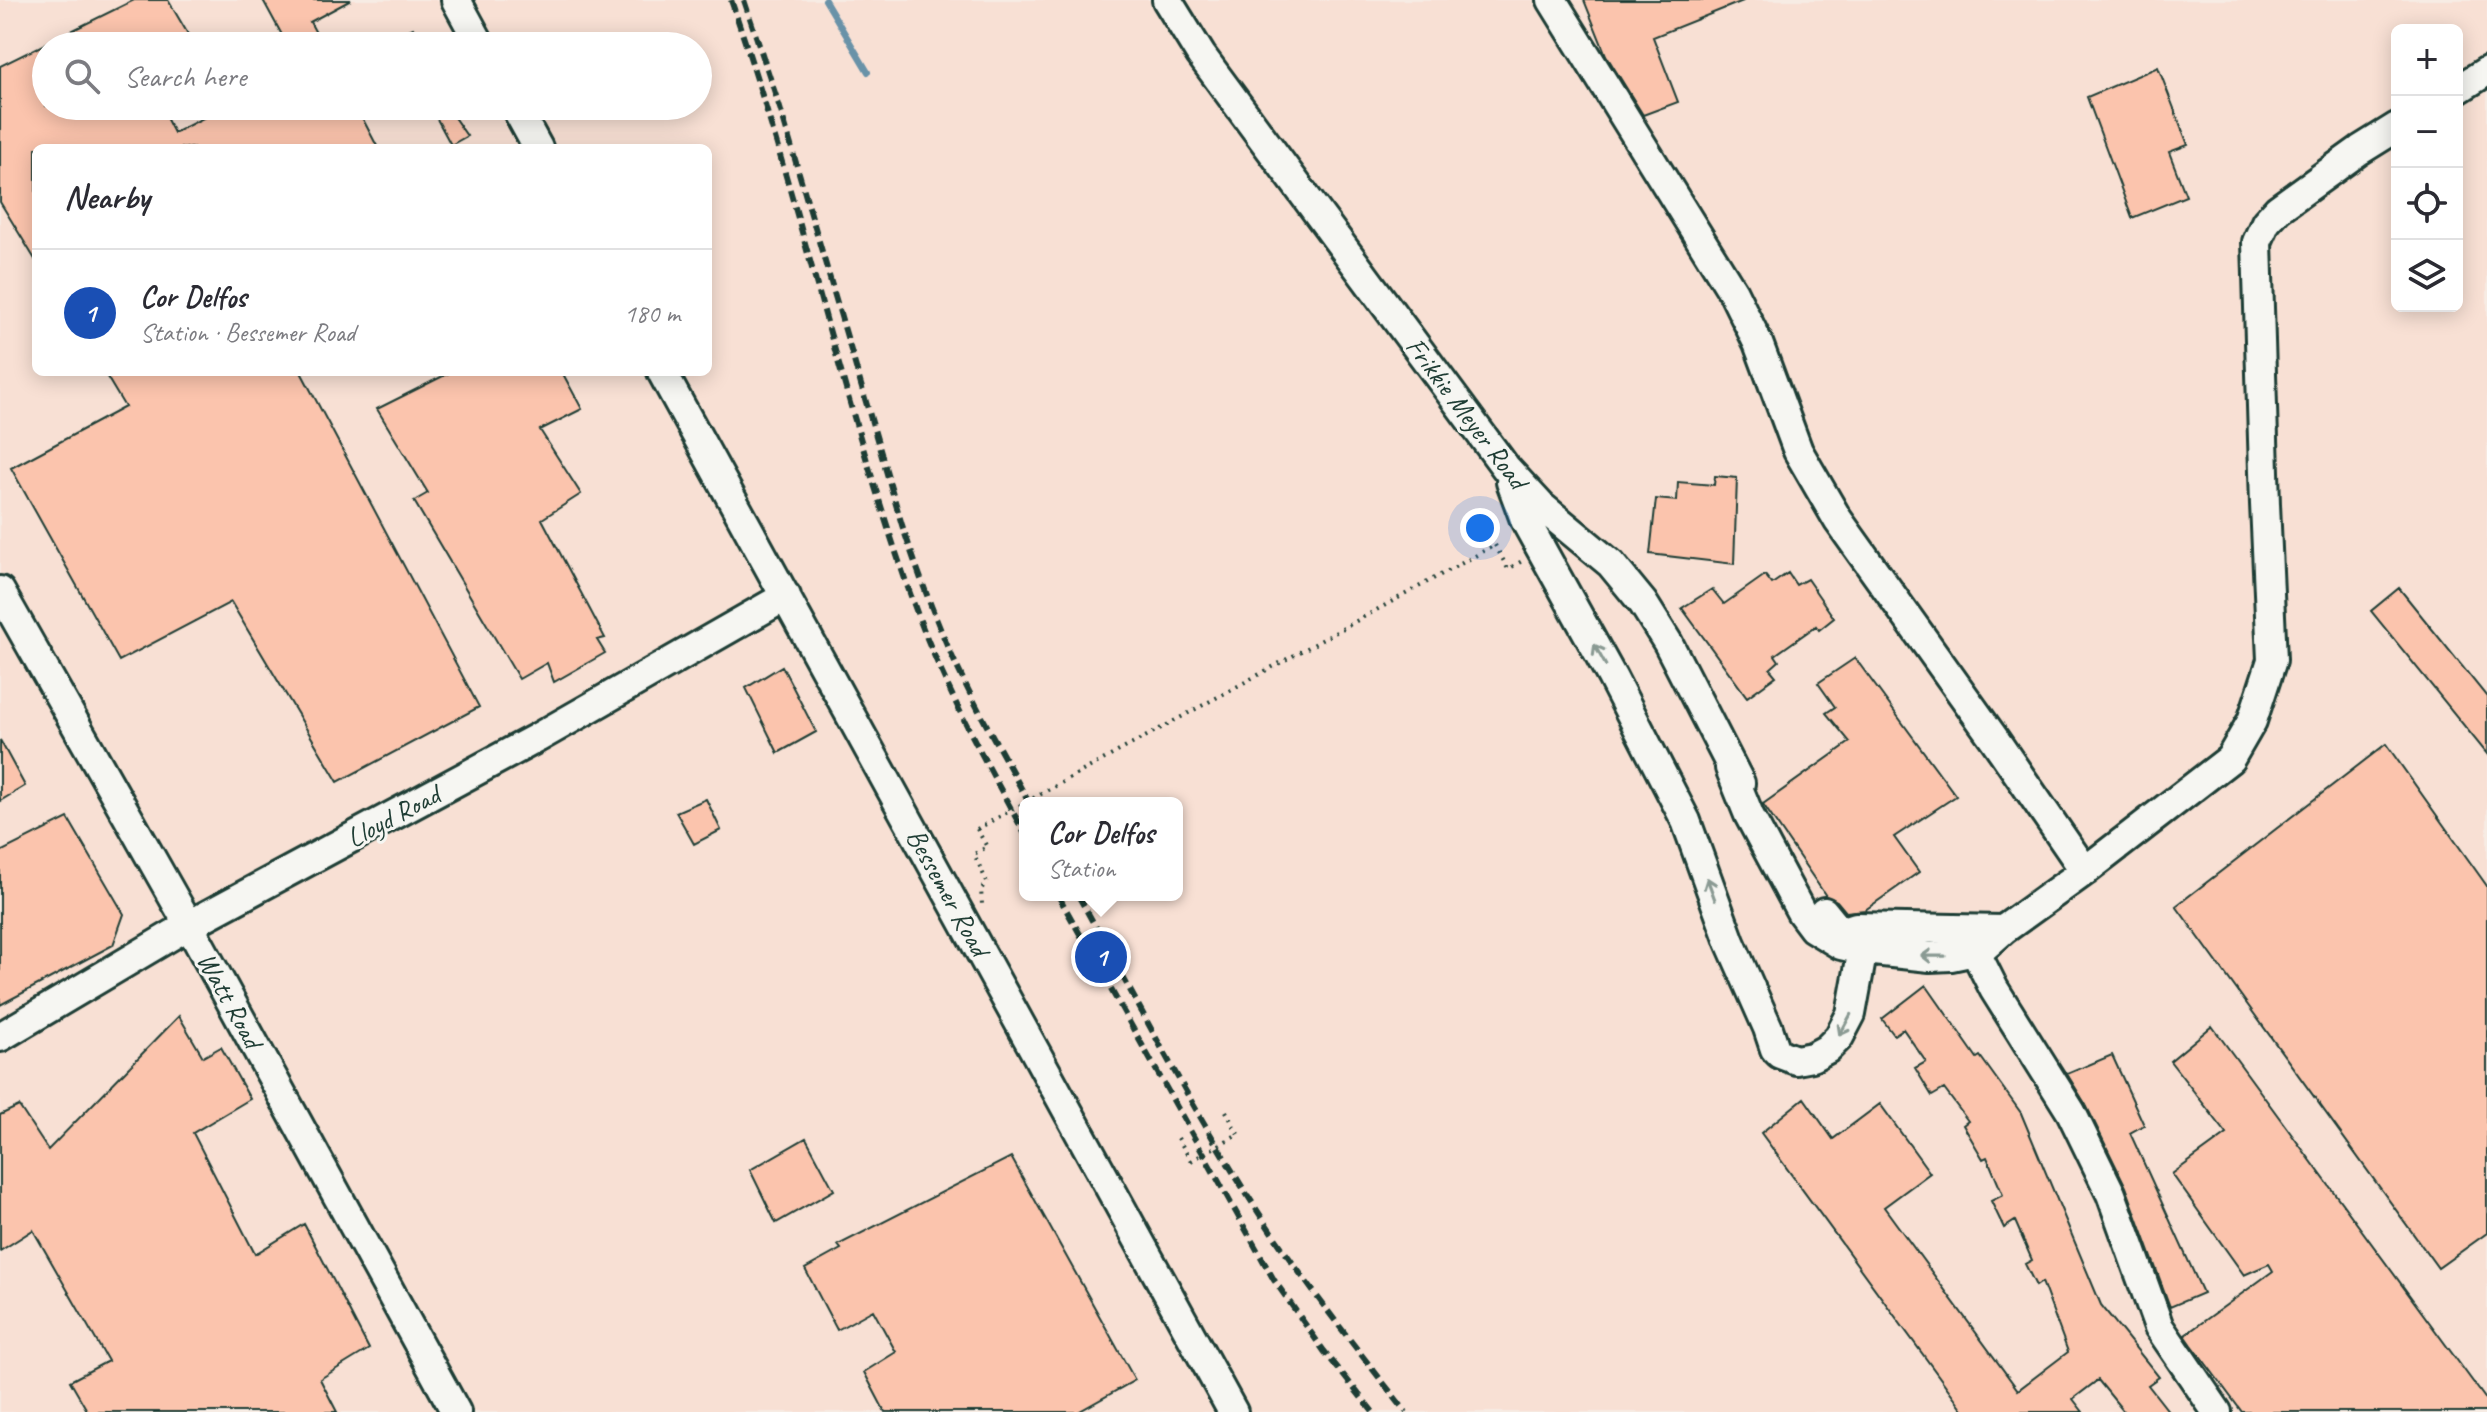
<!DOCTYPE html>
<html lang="en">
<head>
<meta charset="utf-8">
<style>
  :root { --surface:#fff; --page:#f2f2f3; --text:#2b2b33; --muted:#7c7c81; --line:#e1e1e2; --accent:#b45309 }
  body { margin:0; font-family:Caveat,sans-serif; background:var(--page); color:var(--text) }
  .controls { position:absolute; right:24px; top:24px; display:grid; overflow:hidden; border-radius:12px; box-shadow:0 4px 20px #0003 }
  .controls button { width:72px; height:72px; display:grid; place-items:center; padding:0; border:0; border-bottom:2px solid var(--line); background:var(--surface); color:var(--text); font:40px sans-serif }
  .you { position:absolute; left:1480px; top:528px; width:28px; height:28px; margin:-20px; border:6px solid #fff; border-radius:50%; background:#1a73e8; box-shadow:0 0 0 12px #1a73e833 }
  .badge { display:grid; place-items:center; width:52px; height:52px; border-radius:50%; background:var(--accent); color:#fff; font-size:26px; font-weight:700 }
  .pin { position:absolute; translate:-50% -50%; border:4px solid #fff; box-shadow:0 2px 8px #0006 }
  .popup { position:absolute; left:1019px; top:797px; width:164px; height:104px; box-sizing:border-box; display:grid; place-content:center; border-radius:12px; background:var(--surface); filter:drop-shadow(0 2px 6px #0005); font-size:26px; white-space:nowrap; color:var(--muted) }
  .popup b { font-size:30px; color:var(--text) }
  .popup::after { content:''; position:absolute; left:50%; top:100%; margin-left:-16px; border:16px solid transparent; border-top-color:var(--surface) }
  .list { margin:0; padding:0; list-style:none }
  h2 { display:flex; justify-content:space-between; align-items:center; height:104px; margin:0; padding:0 32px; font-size:34px }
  h2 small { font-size:26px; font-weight:400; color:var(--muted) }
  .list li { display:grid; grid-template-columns:52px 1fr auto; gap:24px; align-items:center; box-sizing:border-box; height:128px; padding:0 32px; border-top:2px solid var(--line) }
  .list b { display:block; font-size:30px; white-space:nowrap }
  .list p { margin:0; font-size:26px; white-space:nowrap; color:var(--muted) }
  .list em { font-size:26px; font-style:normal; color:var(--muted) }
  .icon { flex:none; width:44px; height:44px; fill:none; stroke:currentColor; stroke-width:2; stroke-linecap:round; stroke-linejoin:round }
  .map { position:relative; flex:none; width:2487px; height:1412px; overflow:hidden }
  .search { position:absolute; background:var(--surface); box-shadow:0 4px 20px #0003; left:32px; top:32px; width:680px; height:88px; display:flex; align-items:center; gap:20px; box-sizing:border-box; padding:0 28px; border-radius:44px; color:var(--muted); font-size:30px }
  .panel { position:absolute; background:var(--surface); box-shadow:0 4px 20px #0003; left:32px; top:144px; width:680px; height:232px; border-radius:12px }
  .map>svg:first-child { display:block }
  .built { fill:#f8e0d4; fill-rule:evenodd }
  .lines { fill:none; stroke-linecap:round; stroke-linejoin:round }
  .stream { stroke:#6992a8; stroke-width:6 }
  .building { fill:#fbc4ad; stroke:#1f3d34; stroke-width:2 }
  .minor-casing { stroke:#1f3d34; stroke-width:34 }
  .path { stroke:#1f3d34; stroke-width:4; stroke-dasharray:2 6; stroke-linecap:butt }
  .minor { stroke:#f6f6f2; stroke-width:28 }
  .rail { stroke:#1f3d34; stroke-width:6; stroke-dasharray:12 6; stroke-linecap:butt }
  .path-bridge { stroke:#1f3d34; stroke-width:4; stroke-dasharray:2 6; stroke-linecap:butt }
  .oneway { stroke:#8a9a93 }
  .labels { text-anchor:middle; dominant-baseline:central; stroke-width:6; stroke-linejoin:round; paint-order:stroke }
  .street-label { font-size:28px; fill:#1f3d34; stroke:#f6f6f2 }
</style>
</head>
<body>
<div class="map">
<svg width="2487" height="1412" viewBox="0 0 2487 1412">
  <rect width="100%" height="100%" fill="#f7ece4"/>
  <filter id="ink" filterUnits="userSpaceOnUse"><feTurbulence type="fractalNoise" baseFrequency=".0125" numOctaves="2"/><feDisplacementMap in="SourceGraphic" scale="16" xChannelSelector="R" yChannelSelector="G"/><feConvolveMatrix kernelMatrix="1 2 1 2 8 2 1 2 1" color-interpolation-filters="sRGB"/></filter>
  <g filter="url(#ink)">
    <path class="built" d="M0 0H2487V1412H0ZM2397 30H2457V306H2397ZM46 46H698V106H46ZM36 148H708V372H36ZM1025 803H1177V895H1025Z"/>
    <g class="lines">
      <path class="stream" d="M825 0 868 72"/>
    </g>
    <path class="building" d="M134 0H168L195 46H46V106H160L174 133 207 116 201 106H356L378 148H36V261L0 202V66Z
      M263 0H351L310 22 323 46H288Z
      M1584 0H1743V1L1653 37 1678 102 1643 115 1606 55Z
      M413 28 424 46H374Z
      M2158 67 2188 145 2169 152 2186 196 2132 218 2087 97Z
      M430 106H446L467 136 451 145Z
      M104 372H301L479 707 338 782 231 602 119 661 11 468 125 407Z
      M451 372H562L582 409 540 430 581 494 542 519 605 638 597 640 605 653 554 682 547 663 519 679 414 501 428 493 377 409Z
      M1715 476 1737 478 1734 564 1650 554 1656 499 1677 501 1678 482 1714 485Z
      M1788 573 1796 585 1807 579 1834 618 1819 630 1816 626 1775 655 1779 661 1770 669 1776 676 1747 697 1682 608 1712 589 1724 604 1765 575 1772 584Z
      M2399 588 2487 697V754L2371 611Z
      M1855 658 1956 796 1894 837 1919 872 1865 910 1846 912 1837 901 1826 896 1763 804 1850 742 1826 713 1835 707 1818 683Z
      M782 666 816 732 778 753 746 688Z
      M0 740 25 786 0 801Z
      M2386 744 2487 886V1233L2438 1268 2176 906Z
      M706 799 721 830 694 844 676 812Z
      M68 818 124 914 113 945 0 1005V852Z
      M1926 985 1977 1058 1980 1056 2021 1113 2101 1305 2159 1377 2148 1385 2169 1412H2124L2098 1380 2073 1399 2083 1412H1965L1761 1133 1804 1098 1833 1139 1880 1104 1930 1173 1884 1207 2018 1390 2068 1352 2042 1282 2036 1286 2025 1264 2032 1260 2015 1221 2004 1228 1991 1201 2003 1195 1987 1157 1983 1159 1963 1125 1968 1121 1944 1089 1932 1096 1915 1068 1926 1062 1903 1029 1894 1035 1882 1019Z
      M179 1016 203 1057 221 1047 250 1099 193 1133 255 1254 304 1224 369 1349 320 1379 337 1412H88L70 1381 108 1361 33 1230 0 1251V1115L19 1106 48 1150Z
      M2212 1026 2487 1401V1412H2242L2192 1345 2185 1335 2273 1271 2269 1264 2244 1275 2172 1174 2227 1134 2170 1061Z
      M2112 1055 2144 1125 2130 1133 2203 1293 2170 1307 2126 1187 2086 1105 2067 1074Z
      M806 1138 834 1190 776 1223 750 1170Z
      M1011 1157 1135 1380 1078 1412H885L864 1372 896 1352 873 1310 837 1330 805 1269 841 1249 838 1245Z"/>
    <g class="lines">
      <defs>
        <path id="minor" d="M456 0 481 46
          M1167 0 1201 55 1506 468 1541 506 1611 564 1643 603 1668 643 1740 783
          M1552 0 1733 292 1758 343 1798 451 1838 520 1995 740 2085 871
          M2457 90 2487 71
          M515 106 538 148
          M662 372 1233 1412
          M1511 482 1525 520 1612 677 1686 821 1730 942 1768 1028 1775 1049 1780 1054 1796 1060 1812 1057 1827 1049 1839 1037 1851 1014 1866 932
          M0 591 189 925 456 1412
          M1730 768 1749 815 1801 912 1813 928 1841 945 1864 950 1930 957 1951 956 1975 951 1985 946 2003 930 2085 871 2230 759 2252 721 2272 660 2265 504 2257 242 2266 222 2278 209 2360 150 2397 127
          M1824 912 1837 928 1847 930 1856 927 2003 930
          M1973 935 1975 951 1994 989 2071 1112 2111 1194 2159 1327 2217 1412
          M0 1037 189 925 537 738 786 596"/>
      </defs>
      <use href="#minor" class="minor-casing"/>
      <path class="path" d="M1495 545 1508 569 1522 561
        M977 829 987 847 974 854 987 882 981 889 982 904
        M1226 1111 1238 1134
        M1178 1138 1191 1161"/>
      <use href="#minor" class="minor"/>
      <path class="rail" d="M731 0C799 197 842 402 912 599 941 681 983 758 1025 834
        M744 0 780 108 902 525C917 569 933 614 952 656 975 707 1003 754 1029 803
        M1058 895 1274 1280 1324 1351 1373 1412
        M1078 895C1136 999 1190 1106 1255 1207 1300 1278 1354 1345 1406 1412"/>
      <path class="path-bridge" d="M977 829 1495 545
        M1191 1161 1238 1134"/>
    </g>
    <defs><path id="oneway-shaft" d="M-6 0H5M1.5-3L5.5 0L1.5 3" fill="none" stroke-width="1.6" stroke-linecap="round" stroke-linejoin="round" transform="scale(2)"/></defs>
    <g class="oneway">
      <use href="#oneway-shaft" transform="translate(1600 655) rotate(-119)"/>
      <use href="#oneway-shaft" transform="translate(1711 889) rotate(-110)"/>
      <use href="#oneway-shaft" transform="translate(1933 956) rotate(-179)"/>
      <use href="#oneway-shaft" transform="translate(1845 1025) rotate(118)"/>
    </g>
  </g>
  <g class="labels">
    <g class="street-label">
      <text transform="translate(1467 413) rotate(53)">Frikkie Meyer Road</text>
      <text transform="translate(393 816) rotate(-28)">Lloyd Road</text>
      <text transform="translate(948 892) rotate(61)">Bessemer Road</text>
      <text transform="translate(230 1000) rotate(61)">Watt Road</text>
    </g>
  </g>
</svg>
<div class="controls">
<button>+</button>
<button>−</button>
<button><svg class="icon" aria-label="locate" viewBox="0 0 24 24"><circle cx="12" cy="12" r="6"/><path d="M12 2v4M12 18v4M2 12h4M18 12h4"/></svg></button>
<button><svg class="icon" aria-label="layers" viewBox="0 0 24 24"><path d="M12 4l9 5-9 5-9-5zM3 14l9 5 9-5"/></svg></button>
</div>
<div class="you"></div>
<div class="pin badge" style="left:1101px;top:957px;background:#1a4fb4">1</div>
<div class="popup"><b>Cor Delfos</b>Station</div>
<div class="search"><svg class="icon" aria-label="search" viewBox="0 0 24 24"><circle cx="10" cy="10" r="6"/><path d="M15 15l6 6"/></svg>Search here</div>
<section class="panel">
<h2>Nearby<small></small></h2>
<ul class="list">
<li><span class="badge" style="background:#1a4fb4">1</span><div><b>Cor Delfos</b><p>Station · Bessemer Road</p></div><em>180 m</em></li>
</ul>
</section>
</div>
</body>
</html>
